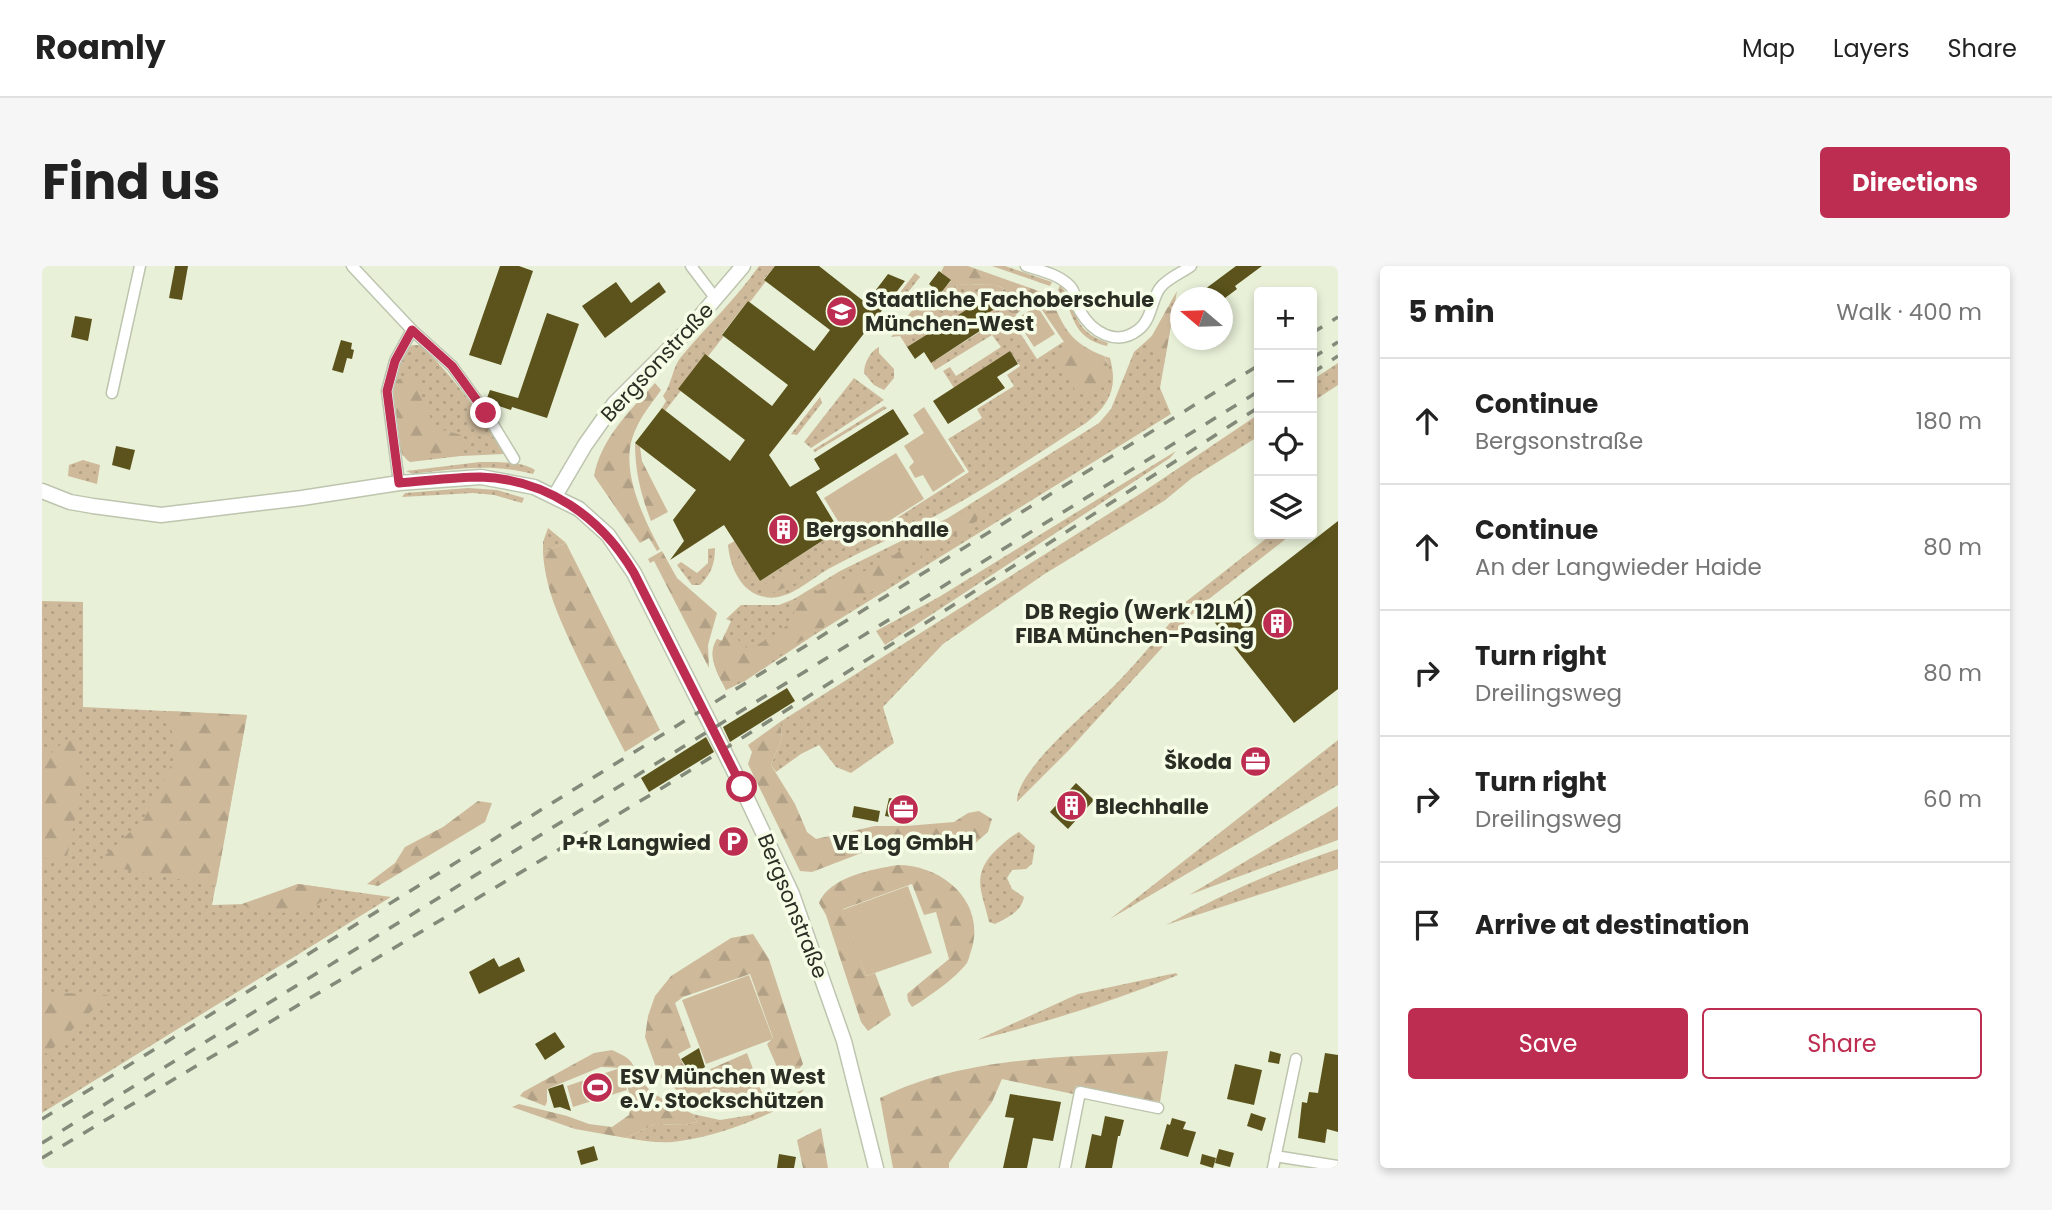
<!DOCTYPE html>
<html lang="en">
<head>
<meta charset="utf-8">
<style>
  :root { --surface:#fff; --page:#f6f6f6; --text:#222; --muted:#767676; --line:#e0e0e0; --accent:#bd2d51 }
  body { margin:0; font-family:Poppins,sans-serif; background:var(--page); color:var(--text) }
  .controls { position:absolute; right:21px; top:21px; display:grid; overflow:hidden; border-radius:7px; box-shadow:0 4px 10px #0003 }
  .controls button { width:63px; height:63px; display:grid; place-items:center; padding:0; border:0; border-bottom:2px solid var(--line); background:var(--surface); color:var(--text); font:35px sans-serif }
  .compass { position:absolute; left:1128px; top:21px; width:63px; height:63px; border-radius:50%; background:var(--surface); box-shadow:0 4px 10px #0003; rotate:289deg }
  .stop { position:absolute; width:21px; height:21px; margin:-16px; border:5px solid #bd2d51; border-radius:50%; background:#fff }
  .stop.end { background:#bd2d51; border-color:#fff; box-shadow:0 2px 7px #0008 }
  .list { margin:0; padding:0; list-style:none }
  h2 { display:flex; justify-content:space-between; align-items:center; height:91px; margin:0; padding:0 28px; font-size:30px }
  h2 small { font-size:23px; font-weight:400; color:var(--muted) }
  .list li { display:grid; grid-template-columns:46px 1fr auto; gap:21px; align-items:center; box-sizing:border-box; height:126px; padding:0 28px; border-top:2px solid var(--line) }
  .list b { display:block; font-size:26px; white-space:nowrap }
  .list p { margin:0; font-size:23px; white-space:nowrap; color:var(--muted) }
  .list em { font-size:23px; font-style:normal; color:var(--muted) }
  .actions { display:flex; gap:14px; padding:21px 28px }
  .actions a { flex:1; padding:16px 0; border:2px solid var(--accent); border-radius:7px; text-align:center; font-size:24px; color:var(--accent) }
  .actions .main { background:var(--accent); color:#fff }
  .icon { flex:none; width:38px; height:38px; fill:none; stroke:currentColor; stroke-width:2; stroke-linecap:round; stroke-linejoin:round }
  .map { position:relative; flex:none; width:1296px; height:902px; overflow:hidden; border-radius:7px }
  header { display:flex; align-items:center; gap:42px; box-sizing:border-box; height:98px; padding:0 35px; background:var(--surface); border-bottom:2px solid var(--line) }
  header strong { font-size:33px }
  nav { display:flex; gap:38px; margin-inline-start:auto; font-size:24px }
  .intro { display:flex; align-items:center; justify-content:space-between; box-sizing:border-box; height:168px; padding:0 42px }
  h1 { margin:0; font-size:49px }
  .button { padding:18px 32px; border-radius:7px; background:var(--accent); color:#fff; font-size:24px; font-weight:700 }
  main { display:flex; gap:42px; padding:0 42px }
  aside { flex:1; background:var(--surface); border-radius:7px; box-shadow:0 4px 10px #0003 }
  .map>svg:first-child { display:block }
  .grass { fill:url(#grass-dots) }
  .forest { fill:url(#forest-firs) }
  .garden { fill:#ceba9b }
  .building { fill:#5b531b }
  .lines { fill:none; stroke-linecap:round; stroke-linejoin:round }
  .minor-casing { stroke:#bdc5af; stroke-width:13 }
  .tertiary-casing { stroke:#bdc5af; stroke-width:17 }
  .minor { stroke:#fff; stroke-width:10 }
  .tertiary { stroke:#fff; stroke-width:14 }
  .rail { stroke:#848a7a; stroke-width:3.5; stroke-dasharray:12 12; stroke-linecap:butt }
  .route { stroke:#bd2d51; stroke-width:9 }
  .labels { text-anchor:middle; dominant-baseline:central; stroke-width:7; stroke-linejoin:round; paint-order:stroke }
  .poi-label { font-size:21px; font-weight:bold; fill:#2b2e25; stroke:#f5fde6; text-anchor:start }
  .street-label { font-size:21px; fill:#2b2e25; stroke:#f5fde6 }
</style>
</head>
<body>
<header>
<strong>Roamly</strong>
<nav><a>Map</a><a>Layers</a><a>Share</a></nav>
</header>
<div class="intro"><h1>Find us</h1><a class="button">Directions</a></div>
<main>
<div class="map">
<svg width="1296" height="902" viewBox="0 0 1296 902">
  <defs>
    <pattern id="grass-dots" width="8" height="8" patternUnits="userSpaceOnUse" patternTransform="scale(1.75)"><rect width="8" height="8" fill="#ceba9b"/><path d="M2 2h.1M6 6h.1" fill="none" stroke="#b1a085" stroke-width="1.8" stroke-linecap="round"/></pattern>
    <pattern id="forest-firs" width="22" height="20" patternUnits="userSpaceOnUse" patternTransform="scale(1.75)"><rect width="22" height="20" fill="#ceba9b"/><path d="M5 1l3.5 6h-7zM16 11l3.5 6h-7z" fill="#b1a085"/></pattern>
  </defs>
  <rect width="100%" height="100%" fill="#e8f0d8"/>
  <path class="grass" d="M717 0H733L722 13 724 15 708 36 706 35 680 68 682 70 623 145 620 142 624 135 621 130C630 118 630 102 639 91 665 60 694 33 717 0Z
    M950 0H963L1010 16 1008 20Z
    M873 7 878 11 852 44 846 42Z
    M916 18 953 19 965 24 962 43 975 50 971 53V56L995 93 1021 76 1066 98 1062 90 1068 92C1076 122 1068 138 1044 157 998 186 952 218 904 244 867 265 827 281 790 301 770 311 747 336 723 331 699 327 688 301 686 279L693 275 718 315 799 263 811 280 927 206 906 173 940 152 935 143 972 120 965 109 978 100 968 86 912 122 901 105 908 101 914 110 959 81 950 69 893 104 889 97 947 60 944 54 949 51 946 47 955 40 948 29 865 81 858 70 849 71 860 57 867 59 892 41 910 34V26Z
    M1018 19C1040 43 1025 62 1066 77L1065 80C1027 71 1035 48 1016 24Z
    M1135 25 1118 122 1129 148 772 369 703 415 684 424C676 408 664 390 675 373L680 375 689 355 684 353 699 339H737L752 333 798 305 906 252 1057 157 1069 143 1092 86 1110 70Z
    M371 79H378C407 105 444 154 462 188L419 190 368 196C353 188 349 136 352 119 354 106 359 94 364 82Z
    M837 81V87L852 103V112L842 124 832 119 822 107C822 98 828 85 837 81Z
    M1296 97V119L1270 136V114Z
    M812 112 842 134 769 182 762 176Z
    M778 131 780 137 755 169 749 168Z
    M842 140 845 142 773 186 771 184Z
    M1217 148V170L1150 212 1122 235 1001 309 901 378 841 441 852 477 809 507 794 501 777 479 759 488 734 506 729 499 740 472 738 456 1101 226Z
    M1134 185 1128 192 843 379 834 365 897 331Z
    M41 194 58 199 55 218 26 210 27 199Z
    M438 196C455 196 478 195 493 204L491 208C450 197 413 203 371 208L364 205Z
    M426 222 455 224 482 232 480 237 452 229 431 227 360 231 363 227Z
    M506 262 524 277 501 286V276Z
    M1230 268H1250L1158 340 1027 484 975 536C973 506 1045 446 1067 425 1092 401 1113 373 1136 348L1141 338Z
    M673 282C673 298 669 308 658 319H650L635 299 639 296 655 307 666 297V283Z
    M0 335 41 336V441L205 449 170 639 204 638 256 618 349 631 0 847Z
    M1296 474V519L1068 653Z
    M1296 540V574L1147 629Z
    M977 566 993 580 990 598 984 603 970 604 965 612 970 623 982 631C980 645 965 652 953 658L947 656C940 625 928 609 955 583 962 577 969 570 977 566Z
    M1296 583V603L1124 659C1180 628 1236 603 1296 583Z
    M1134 707 1136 709C1071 735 1003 757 935 774L1036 728Z
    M762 823 759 827 760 831C723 851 681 869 638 875 621 878 602 875 584 872L613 858 643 859 655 856 651 848 678 854 709 849Z"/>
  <path class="forest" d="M902 0H926L1008 29C1021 61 1028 77 1062 90L1068 104 1064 120 1045 127H1034L1026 108 1010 95 1024 79 996 38 991 35 973 49 962 43 965 24 953 19 916 18 910 26V34L892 41 885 52 867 59 860 57 889 21 898 27 909 15 899 6Z
    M1126 41 1132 42 1122 98 1105 75 1110 70Z
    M356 113H367L376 117 381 137 394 162 419 169 422 174 417 188 369 195 360 189C357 170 345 129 356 113Z
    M613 117 619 124C610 137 599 150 593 165 576 201 601 251 618 283L615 285 607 272 598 277 552 210C559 172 588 145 613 117Z
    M593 177 598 181 600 195 626 246 609 255C599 229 593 206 593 177Z
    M932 243 937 246 935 255 889 284 883 281C885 263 916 248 932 243Z
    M693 275 698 283 697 294 703 300 699 306H693L686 279Z
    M524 277 618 464 583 486C565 452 548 418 532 384 517 351 503 322 501 286Z
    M868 277H877L879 291 770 368 684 424C676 408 664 390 675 373L680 375 683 367 694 372 707 384 739 364 754 352 750 342C774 322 802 314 830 302 844 296 856 286 868 277Z
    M620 285 635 312 675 347 666 379 667 402 612 295 608 297 606 293Z
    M743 305 751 307 754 317 728 328 722 319Z
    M126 445 205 449 174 620 54 598 102 553 134 489Z
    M738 456 740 472 729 499 753 538 765 566 774 573 833 560H864L912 556 926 547 937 545 950 553 946 566 929 581 916 586 859 579 835 581 770 606 758 605 706 498 710 486 706 479Z
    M32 467 41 514 24 596 0 592V495Z
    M436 535 450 537 443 556 336 620 325 618 353 597 363 581 401 561Z
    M856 599C900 599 943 635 930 682 928 687 927 693 925 697 914 712 885 732 870 741L866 735 865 728 907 693 894 646 882 649 870 618 801 643 824 710 833 707 849 749 826 765 819 756 784 649 777 637C787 611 831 603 856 599Z
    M256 618 290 623 288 630C282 634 275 639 268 642 249 649 216 649 200 638Z
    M711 668 727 693 761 798 758 802V806L734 820H729V812L738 808 725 778 731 772 708 708 641 731 633 737 649 781 636 788 650 816 662 815 664 805 705 787 720 827 692 837 668 838 640 828 617 810 603 771 606 750 613 730 629 710 689 672Z
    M0 726 66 729 7 786 0 789Z
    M570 784C598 796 587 800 603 819 614 832 636 841 651 848L655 856 643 859 613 858 584 872 533 863 470 841 477 838 525 850 547 858 570 861 587 849 590 837 580 802 559 801 505 823V836L503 840 478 830 481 826 552 787Z
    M1126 785 1118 836 1034 820 1031 828 960 813 950 836 907 897V902H851L838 832C926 788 1030 792 1126 785Z
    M779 862 786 902H761L755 874Z"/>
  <path class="garden" d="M995 40 1013 68 992 81 974 53Z
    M882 141 923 205 891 226 881 209 873 212 867 201 872 196 862 180 882 167 871 149Z
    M854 187 882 233 810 278 782 232Z
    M866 620 890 687 824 710 800 644Z
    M707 709 731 773 664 798 640 734Z
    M578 802 585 824 531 841 525 820Z"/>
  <path class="building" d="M133 0H146L140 34 127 32Z
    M458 0H477L491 5 459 99 427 89Z
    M733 0H777L824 37 846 8 863 15 727 189 748 221 778 203 772 193 851 143 867 168 774 226 797 264 718 315 682 259 628 294 642 275 631 254 654 224 593 177 620 142 688 195 703 174 636 123 663 88 730 140 746 119 680 69 706 35 772 85 788 64 722 14Z
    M1194 0H1220L1193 20 1195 23 1183 32H1151Z
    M897 5 909 14 898 28 887 18Z
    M574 16 589 37 617 16 624 26 563 72 540 40Z
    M948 29 956 41 946 47 949 51 944 54 947 59 889 97 882 86 873 93 865 81Z
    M505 47 537 58 505 152 470 141 469 144 454 139 456 136 445 132 448 124 476 132Z
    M33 50 50 53 46 75 29 71Z
    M299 74 310 77 309 83 312 84 310 93 305 92 301 107 290 104Z
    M968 85 976 98 955 111 963 122 906 158 891 135Z
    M74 180 93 184 88 204 70 199Z
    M1296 255V423L1252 457 1170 353Z
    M745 422 753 435 688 476 681 461Z
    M664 471 672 486 607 526 599 512Z
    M1034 517 1052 534 1026 563 1008 546Z
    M847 532 874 537 870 555 843 550Z
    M812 540 838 545 836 556 810 551Z
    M477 691 483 705 437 728 427 706 452 692 457 701Z
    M513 766 523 781 503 794 493 778Z
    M657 782 663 801 660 803 659 813H652L639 793Z
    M1228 785 1239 788 1237 798 1226 796Z
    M1283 787 1296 789V866L1285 863 1283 877 1256 872 1260 836 1265 837 1267 826 1276 827Z
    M1193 798 1220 804 1212 839 1185 833Z
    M521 818 529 845 518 841 512 842 506 823Z
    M968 828 1019 836 1011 875 991 872 985 902H961L972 852 963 851Z
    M1209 847 1224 852 1220 865 1205 860Z
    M1063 850 1082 854 1078 870H1076L1070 902H1043L1050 868 1059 870Z
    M1130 852 1144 856 1141 863 1154 866 1146 891 1118 883 1125 858 1128 859Z
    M552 880 556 894 539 899 535 885Z
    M1177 883 1192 887 1188 901 1173 897Z
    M737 888 754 891 752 902H735Z
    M1160 888 1174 892 1171 902 1158 898Z"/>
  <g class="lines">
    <defs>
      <path id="minor" d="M310 0 370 64 410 100 444 147 472 193
        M649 0 674 33
        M984 0C1000 5 1016 8 1028 20 1035 27 1033 37 1038 45 1050 66 1074 81 1096 64 1110 54 1109 34 1118 22 1124 13 1141 6 1149 0
        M70 127 98 0
        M357 217 345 125 353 95 370 64
        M1233 890 1296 900
        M1023 902 1038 826 1116 842
        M1231 902 1254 793"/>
      <path id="tertiary" d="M0 225 28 236 51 240 119 249 260 232 357 217 439 211 492 221 537 243 566 269 592 307 691 503 750 628 802 775 834 902
        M513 230 543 179 572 138 649 61 701 0"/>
    </defs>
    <use href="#minor" class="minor-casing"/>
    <use href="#tertiary" class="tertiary-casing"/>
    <use href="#minor" class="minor"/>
    <use href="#tertiary" class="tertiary"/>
    <path class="rail" d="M1270 67 1296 51
      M1270 92 1296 76
      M1270 107 1296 90
      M0 853 1217 99
      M0 877 1217 125
      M0 892 620 522 882 358 1217 141"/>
  </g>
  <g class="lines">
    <path class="route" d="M444 147 410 100 370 64 353 95 345 125 357 217C384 215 411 211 438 211 505 213 559 251 592 307L700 521"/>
  </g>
  <defs>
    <symbol id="school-disc" viewBox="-11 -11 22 22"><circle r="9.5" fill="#bd2d51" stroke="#f5fde6"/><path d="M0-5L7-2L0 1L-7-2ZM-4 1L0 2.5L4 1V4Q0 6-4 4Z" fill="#fff"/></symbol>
    <symbol id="building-disc" viewBox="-11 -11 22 22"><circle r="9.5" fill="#bd2d51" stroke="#f5fde6"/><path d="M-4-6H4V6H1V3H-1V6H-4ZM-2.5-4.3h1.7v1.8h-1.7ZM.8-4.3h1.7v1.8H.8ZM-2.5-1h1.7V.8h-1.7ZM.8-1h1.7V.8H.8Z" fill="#fff"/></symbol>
    <symbol id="office-disc" viewBox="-11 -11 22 22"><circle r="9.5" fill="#bd2d51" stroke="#f5fde6"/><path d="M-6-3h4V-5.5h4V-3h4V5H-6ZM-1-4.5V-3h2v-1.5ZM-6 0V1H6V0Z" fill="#fff"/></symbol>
    <symbol id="parking-disc" viewBox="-11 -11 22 22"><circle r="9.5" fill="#bd2d51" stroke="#f5fde6"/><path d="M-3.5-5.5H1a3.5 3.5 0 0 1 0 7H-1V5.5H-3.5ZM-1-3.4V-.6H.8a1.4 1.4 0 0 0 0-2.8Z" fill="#fff"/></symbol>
    <symbol id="stadium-disc" viewBox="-11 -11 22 22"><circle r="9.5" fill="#bd2d51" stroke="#f5fde6"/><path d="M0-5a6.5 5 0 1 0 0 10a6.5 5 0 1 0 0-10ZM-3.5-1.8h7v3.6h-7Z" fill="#fff"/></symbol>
  </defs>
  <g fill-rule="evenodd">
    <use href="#school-disc" x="782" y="28" width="35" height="35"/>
    <use href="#building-disc" x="724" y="246" width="35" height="35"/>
    <use href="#building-disc" x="1218" y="340" width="35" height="35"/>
    <use href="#office-disc" x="1196" y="478" width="35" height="35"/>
    <use href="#building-disc" x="1012" y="522" width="35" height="35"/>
    <use href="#office-disc" x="844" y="526" width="35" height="35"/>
    <use href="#parking-disc" x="674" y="558" width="35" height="35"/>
    <use href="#stadium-disc" x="538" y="804" width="35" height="35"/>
  </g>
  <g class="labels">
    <g class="poi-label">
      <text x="823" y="33">Staatliche Fachoberschule<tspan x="823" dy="24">München-West</tspan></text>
      <text x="764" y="263">Bergsonhalle</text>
      <text x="1212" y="345" text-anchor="end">DB Regio (Werk 12LM)<tspan x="1212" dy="24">FIBA München-Pasing</tspan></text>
      <text x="1190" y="495" text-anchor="end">Škoda</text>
      <text x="1053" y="540">Blechhalle</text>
      <text x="669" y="576" text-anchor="end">P+R Langwied</text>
      <text x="861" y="576" text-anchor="middle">VE Log GmbH</text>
      <text x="578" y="810">ESV München West<tspan x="578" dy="24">e.V. Stockschützen</tspan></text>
    </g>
    <g class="street-label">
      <text transform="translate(615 96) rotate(-47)">Bergsonstraße</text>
      <text transform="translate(751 640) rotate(68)">Bergsonstraße</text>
    </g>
  </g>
</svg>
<div class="controls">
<button>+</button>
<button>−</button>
<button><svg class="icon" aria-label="locate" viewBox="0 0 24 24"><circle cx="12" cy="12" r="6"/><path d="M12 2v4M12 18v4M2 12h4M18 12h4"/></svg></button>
<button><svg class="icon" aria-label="layers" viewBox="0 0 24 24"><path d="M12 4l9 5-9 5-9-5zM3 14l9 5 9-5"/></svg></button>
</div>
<svg class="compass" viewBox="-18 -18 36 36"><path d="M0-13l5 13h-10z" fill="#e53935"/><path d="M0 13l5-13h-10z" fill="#767676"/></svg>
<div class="stop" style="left:700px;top:521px"></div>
<div class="stop end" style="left:444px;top:147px"></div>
</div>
<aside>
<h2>5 min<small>Walk · 400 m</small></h2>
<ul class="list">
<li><svg class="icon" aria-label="ahead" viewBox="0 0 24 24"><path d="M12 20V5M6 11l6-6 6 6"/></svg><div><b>Continue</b><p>Bergsonstraße</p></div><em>180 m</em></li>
<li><svg class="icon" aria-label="ahead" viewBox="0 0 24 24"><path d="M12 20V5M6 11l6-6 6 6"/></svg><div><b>Continue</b><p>An der Langwieder Haide</p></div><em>80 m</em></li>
<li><svg class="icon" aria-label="right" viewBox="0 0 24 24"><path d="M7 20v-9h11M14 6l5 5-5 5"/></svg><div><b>Turn right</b><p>Dreilingsweg</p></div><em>80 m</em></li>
<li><svg class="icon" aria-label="right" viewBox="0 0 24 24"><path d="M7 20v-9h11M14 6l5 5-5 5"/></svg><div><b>Turn right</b><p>Dreilingsweg</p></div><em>60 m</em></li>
<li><svg class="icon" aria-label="arrive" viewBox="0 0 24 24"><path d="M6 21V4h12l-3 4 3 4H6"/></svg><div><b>Arrive at destination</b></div></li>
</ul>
<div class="actions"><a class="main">Save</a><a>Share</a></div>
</aside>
</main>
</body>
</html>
